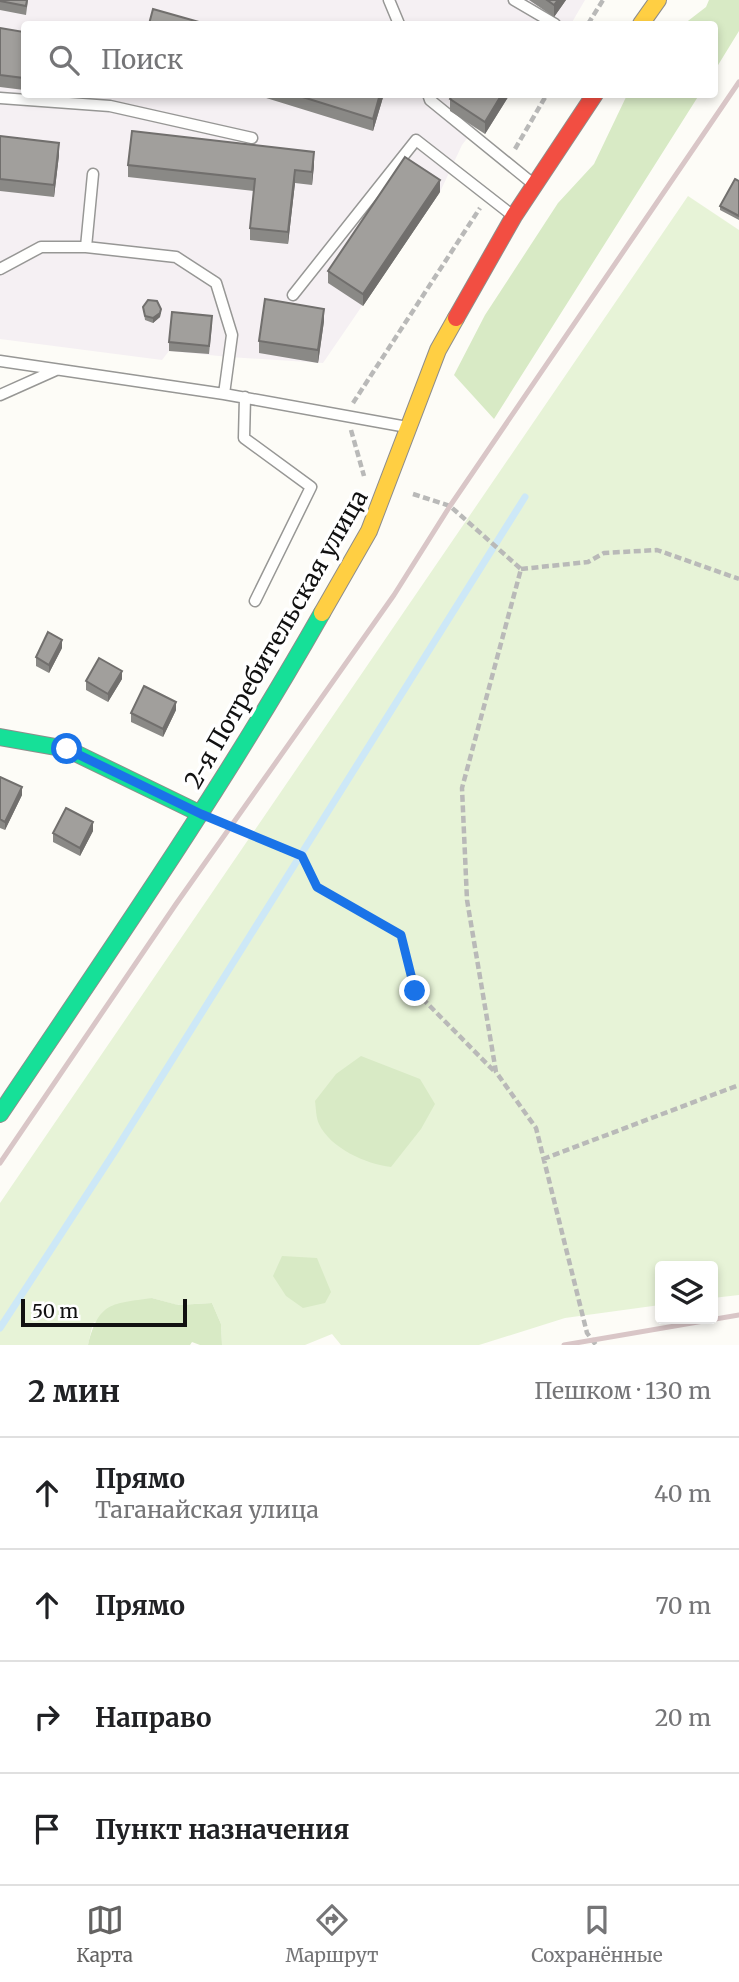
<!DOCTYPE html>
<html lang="ru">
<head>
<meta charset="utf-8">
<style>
  :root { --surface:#fff; --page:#f6f6f6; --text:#202124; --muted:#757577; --line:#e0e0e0; --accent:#646362 }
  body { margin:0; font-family:Merriweather,serif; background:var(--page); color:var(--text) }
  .controls { position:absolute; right:21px; bottom:21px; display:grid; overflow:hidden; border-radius:7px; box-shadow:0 4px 10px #0003 }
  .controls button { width:63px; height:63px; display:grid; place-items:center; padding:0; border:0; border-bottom:2px solid var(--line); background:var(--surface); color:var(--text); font:35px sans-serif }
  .scale { position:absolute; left:21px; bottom:18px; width:166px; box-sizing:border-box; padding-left:7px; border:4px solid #111; border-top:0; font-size:19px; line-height:24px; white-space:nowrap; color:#111; -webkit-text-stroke:5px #fff; paint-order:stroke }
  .stop { position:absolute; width:21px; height:21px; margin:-16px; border:5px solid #1a73e8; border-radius:50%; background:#fff }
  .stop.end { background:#1a73e8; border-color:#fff; box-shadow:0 2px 7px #0008 }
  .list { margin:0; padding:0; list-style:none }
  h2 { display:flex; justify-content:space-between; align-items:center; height:91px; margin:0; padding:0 28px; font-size:30px }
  h2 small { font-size:23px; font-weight:400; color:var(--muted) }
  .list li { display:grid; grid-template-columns:46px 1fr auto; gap:21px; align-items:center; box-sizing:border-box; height:112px; padding:0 28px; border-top:2px solid var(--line) }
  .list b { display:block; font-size:26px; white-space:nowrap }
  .list p { margin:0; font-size:23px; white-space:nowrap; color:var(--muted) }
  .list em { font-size:23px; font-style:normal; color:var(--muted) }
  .icon { flex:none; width:38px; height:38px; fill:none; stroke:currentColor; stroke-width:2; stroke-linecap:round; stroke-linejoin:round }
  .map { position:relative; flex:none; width:739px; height:1345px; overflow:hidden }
  .search { position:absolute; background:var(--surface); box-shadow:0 4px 10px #0003; left:21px; right:21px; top:21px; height:77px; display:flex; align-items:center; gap:18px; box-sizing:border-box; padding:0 24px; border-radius:7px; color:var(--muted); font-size:26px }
  .sheet { height:539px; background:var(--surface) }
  nav { display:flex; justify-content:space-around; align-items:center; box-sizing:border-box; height:98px; border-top:2px solid var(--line); background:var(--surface); font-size:19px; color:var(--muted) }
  nav a { display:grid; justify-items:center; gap:4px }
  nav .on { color:var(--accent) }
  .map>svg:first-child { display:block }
  .industrial { fill:#f5f0f3 }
  .green { fill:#e7f3d7 }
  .forest { fill:#d8eac5 }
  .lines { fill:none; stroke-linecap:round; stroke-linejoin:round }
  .stream { stroke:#cde8f7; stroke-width:7 }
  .lane-casing { stroke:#979795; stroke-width:13 }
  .fast-casing { stroke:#8e8d8b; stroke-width:18 }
  .slow-casing { stroke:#8e8d8b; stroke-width:18 }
  .jam-casing { stroke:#8e8d8b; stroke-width:18 }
  .path { stroke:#b9b9b8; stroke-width:4.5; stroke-dasharray:7 3.5; stroke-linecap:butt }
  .lane { stroke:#fffffe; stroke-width:10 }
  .fast { stroke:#16e098; stroke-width:16 }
  .slow { stroke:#ffcf43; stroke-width:16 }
  .jam { stroke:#f24e42; stroke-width:16 }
  .rail { stroke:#d9c6c7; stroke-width:5 }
  .wall { fill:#8a8986 }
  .shaded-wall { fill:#716f6d }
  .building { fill:#a19f9c; stroke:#716f6d; stroke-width:2 }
  .route { stroke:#1a73e8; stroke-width:9 }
  .labels { text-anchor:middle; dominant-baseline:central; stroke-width:7; stroke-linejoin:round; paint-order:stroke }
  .street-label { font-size:24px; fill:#111; stroke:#fff }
</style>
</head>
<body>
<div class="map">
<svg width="739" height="1345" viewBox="0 0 739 1345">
  <rect width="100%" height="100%" fill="#fdfcf7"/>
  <path class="industrial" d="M0 0H585L571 24H24V94L500 95 462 145 440 192 323 363 229 357 169 351 162 360 0 339Z"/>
  <path class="green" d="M688 196 739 230V1295L713 1298V1266H660V1305L565 1318 479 1345H341L332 1334 305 1345H222L221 1324 212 1303 177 1305 152 1298 93 1323 88 1345H0V1203Z"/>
  <path class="forest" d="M709 0H739V31L715 70 714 24H684L706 7Z
    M627 95H699L494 419 454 375 485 315 558 203 594 164Z
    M361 1056 420 1079 435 1104 421 1129 391 1167C366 1164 330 1148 319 1124 316 1118 316 1108 315 1101L336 1074Z
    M282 1256 317 1258 331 1292 325 1303 303 1308 286 1296 273 1276Z
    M152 1298 178 1305 212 1303 221 1324 222 1345H200L192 1342 190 1345H88C99 1301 112 1304 152 1298Z"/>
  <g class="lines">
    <path class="stream" d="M0 1328 117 1148 525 497"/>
    <defs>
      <path id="lane" d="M389 0 399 24
        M514 0 555 24
        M428 94 430 100 532 183
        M0 98 110 106 252 138
        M86 247 93 174
        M0 269 41 247H86L176 257 216 283 232 335 224 394
        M293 295 416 140 512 215
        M0 361 224 394 407 427
        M0 395 56 370
        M245 397 244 438 311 487 255 601"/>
      <path id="fast" d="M0 737 67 749 201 814
        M0 1114C111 949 224 786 322 613"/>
      <path id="slow" d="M641 24 658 0
        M322 613 369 531 438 350 456 318"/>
      <path id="jam" d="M456 318 514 216 595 94"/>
    </defs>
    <use href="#lane" class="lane-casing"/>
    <use href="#fast" class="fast-casing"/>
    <use href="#slow" class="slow-casing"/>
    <use href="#jam" class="jam-casing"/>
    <path class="path" d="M588 24 603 0
      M515 149 547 94
      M353 403 480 208
      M351 430 364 476
      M413 494 450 506 521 569 462 788 467 900 496 1072 536 1128 587 1333 596 1345
      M521 569 588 562 604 553 657 550 739 579
      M224 824 302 856 317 887 401 935 415 991 495 1072
      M543 1159 739 1085"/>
    <use href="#lane" class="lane"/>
    <use href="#fast" class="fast"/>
    <use href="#slow" class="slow"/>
    <use href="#jam" class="jam"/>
    <path class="rail" d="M0 1163 176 904 394 595 450 506 739 82
      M564 1345 739 1315"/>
  </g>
  <path class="wall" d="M0 0H28L26 15 0 10Z
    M529 0H566L554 17Z
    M0 28 24 32V90L0 87Z
    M253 94H384L373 131Z
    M453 94H510L485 134 450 111V99Z
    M0 136 59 155 54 197 0 191Z
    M128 165H314L312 185 295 183 288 244 250 240V228L254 191 128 177Z
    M739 181V220L720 210V206Z
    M440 192 363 306 328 283V271Z
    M143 307 161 313 160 317 153 323 145 320Z
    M324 321 318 363 259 353V341Z
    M212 324 209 354 169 351V342Z
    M62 648 49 673 36 666V657Z
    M122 679 108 702 86 690V681Z
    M176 710 163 737 131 722V713Z
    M0 777 22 795 5 830 0 828Z
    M93 831 80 856 53 842V833Z"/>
  <path class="shaded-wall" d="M558 0H566L554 17V5Z
    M380 94H384L373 131V119Z
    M502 94H510L485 134V122Z
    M59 143V155L54 197V185Z
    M314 152V165L312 185V172Z
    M295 170V183L288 244V232Z
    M440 180V192L363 306V294Z
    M161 309 160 317 153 323V318Z
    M324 309V321L318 363V350Z
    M62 640V648L49 673V665Z
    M122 671V679L108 702V694Z
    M176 702V710L163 737V729Z
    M22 787V795L5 830V822Z
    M93 822V831L80 856V848Z"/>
  <path class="building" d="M0 0H27L26 6 0 1Z
    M547 0H558L554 5Z
    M153 9 206 24H149Z
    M0 28 24 32V78L0 75Z
    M293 94H380L373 119Z
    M453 94H502L485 122 450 99Z
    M132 131 314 152 312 172 295 170 288 232 250 228 255 179 128 165Z
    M0 136 59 143 54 185 0 179Z
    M405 157 440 180 363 294 328 271Z
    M735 179 739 181V216L720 206Z
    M265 299 324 309 318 350 259 341Z
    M148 300 157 301 161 309 160 313 153 318 145 316 143 307Z
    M172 312 212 316 209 346 169 342Z
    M48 632 62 640 49 665 36 657Z
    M99 658 122 671 108 694 86 681Z
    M144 686 176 702 163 729 131 713Z
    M0 777 22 787 5 822 0 819Z
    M66 808 93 822 80 848 53 833Z"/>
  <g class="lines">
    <path class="route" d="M67 749 201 814 302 856 317 887 401 935 415 991"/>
  </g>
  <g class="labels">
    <g class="street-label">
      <text transform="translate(276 639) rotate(-60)">2-я Потребительская улица</text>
    </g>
  </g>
</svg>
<div class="controls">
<button><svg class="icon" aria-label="layers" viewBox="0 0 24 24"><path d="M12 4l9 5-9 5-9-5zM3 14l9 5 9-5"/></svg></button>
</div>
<div class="scale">50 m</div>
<div class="stop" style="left:67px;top:749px"></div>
<div class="stop end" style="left:415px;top:991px"></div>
<div class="search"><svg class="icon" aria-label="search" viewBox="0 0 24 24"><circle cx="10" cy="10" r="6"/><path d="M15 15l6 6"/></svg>Поиск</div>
</div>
<section class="sheet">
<h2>2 мин<small>Пешком · 130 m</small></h2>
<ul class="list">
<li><svg class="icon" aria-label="ahead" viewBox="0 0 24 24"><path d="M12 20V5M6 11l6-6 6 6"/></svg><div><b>Прямо</b><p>Таганайская улица</p></div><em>40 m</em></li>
<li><svg class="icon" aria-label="ahead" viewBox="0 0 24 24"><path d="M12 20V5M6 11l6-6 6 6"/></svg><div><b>Прямо</b></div><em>70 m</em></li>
<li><svg class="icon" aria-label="right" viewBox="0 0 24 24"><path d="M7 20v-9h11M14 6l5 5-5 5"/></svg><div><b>Направо</b></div><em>20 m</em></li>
<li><svg class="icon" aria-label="arrive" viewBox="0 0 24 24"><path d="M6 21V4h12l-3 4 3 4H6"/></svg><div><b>Пункт назначения</b></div></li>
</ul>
</section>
<nav>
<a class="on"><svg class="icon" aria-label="map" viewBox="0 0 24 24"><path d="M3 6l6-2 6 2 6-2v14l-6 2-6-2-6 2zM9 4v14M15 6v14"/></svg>Карта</a>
<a><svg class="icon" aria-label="directions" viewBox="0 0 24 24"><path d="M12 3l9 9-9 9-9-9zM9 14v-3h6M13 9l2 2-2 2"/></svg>Маршрут</a>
<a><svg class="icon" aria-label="saved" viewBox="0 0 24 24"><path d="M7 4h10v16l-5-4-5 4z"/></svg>Сохранённые</a>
</nav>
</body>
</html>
